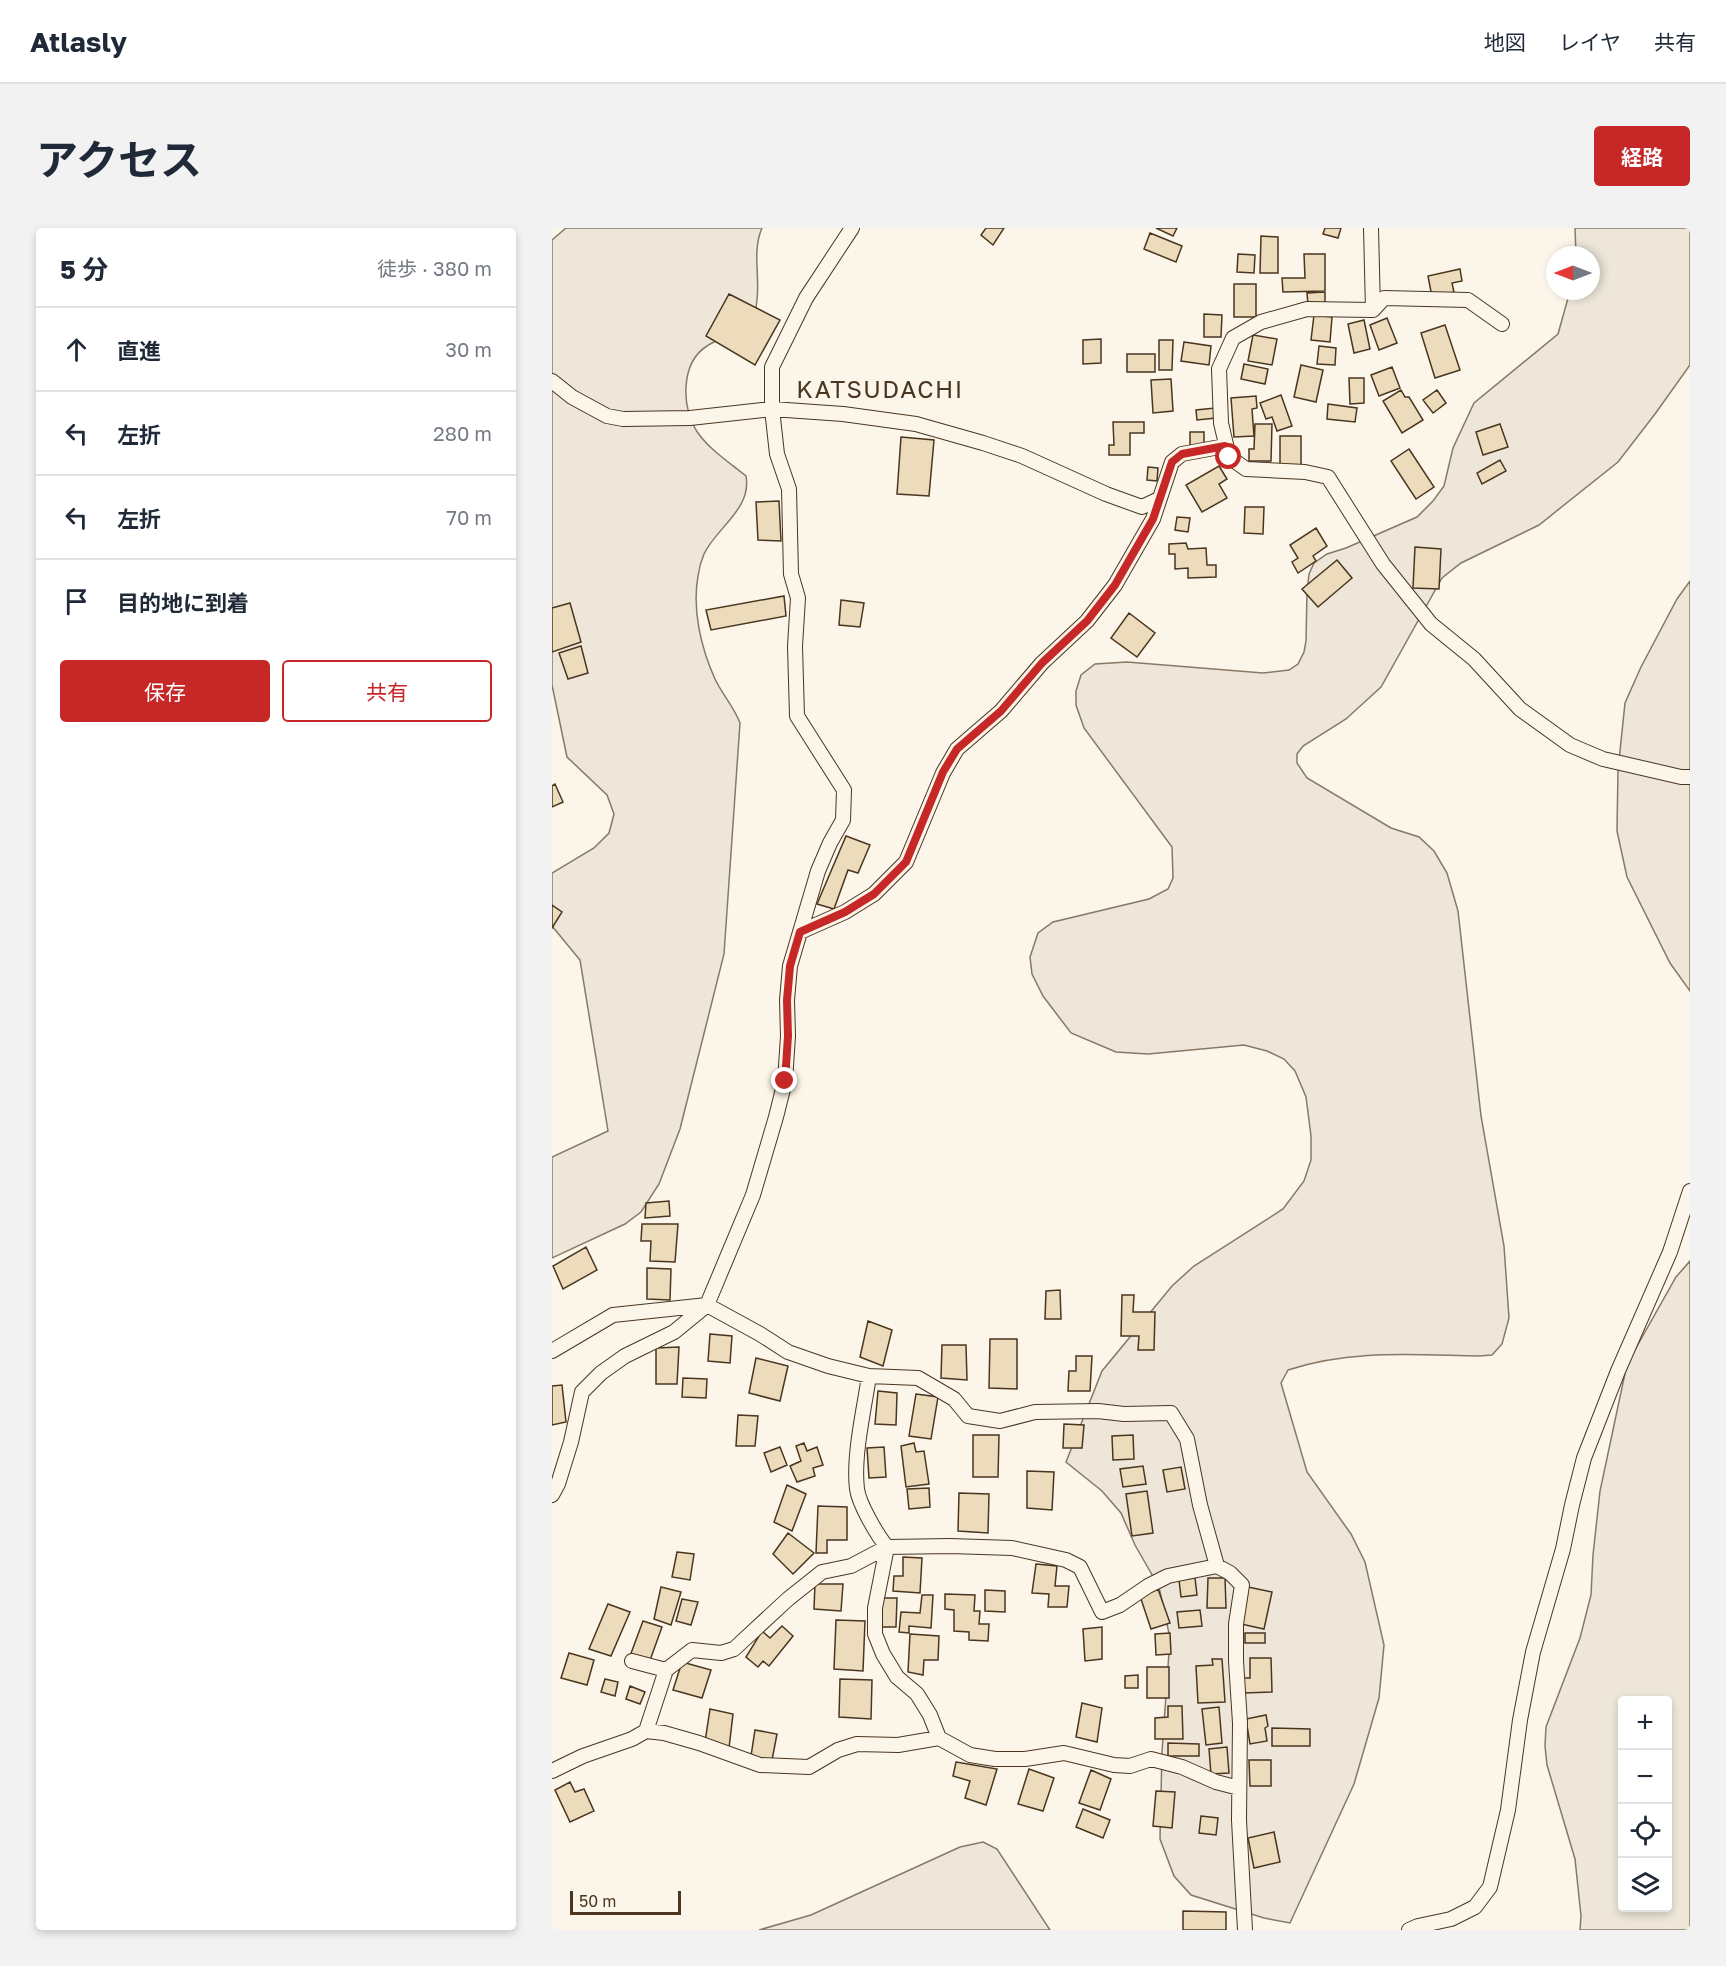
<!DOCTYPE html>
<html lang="ja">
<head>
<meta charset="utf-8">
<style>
  :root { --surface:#fff; --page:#f2f2f3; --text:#1f2937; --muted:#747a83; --line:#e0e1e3; --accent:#c62828 }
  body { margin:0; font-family:"Golos Text","Noto Sans JP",sans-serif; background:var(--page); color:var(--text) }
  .controls { position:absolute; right:18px; bottom:18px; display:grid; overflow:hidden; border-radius:6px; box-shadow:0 3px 9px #0003 }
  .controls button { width:54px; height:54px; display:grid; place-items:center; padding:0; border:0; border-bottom:2px solid var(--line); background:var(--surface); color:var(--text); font:30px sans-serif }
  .compass { position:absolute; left:994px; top:18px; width:54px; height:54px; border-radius:50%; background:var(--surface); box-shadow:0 3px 9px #0003; rotate:270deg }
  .scale { position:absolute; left:18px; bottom:15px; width:111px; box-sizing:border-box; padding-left:6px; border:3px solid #4a3520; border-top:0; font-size:16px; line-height:21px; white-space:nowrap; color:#4a3520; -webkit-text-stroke:4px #fbf6e9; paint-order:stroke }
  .stop { position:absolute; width:18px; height:18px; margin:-14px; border:4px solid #c62828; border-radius:50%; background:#fff }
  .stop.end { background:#c62828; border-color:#fff; box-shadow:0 2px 6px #0008 }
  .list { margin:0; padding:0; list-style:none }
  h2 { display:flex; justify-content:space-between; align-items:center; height:78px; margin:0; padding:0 24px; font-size:26px }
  h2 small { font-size:20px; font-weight:400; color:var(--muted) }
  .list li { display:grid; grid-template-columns:39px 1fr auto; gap:18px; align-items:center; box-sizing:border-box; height:84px; padding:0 24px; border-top:2px solid var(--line) }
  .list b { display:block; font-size:22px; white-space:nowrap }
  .list em { font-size:20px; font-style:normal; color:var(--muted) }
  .actions { display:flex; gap:12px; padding:18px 24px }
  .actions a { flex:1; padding:14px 0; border:2px solid var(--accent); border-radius:6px; text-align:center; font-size:21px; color:var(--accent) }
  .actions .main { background:var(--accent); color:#fff }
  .icon { flex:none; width:33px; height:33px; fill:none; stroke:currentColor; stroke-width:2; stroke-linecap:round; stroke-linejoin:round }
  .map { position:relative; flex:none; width:1138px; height:1702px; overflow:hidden; border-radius:6px }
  header { display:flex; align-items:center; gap:36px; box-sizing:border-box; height:84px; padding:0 30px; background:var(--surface); border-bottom:2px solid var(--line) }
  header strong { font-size:28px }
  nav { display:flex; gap:33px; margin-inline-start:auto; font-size:21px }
  .intro { display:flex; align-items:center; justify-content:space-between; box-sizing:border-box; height:144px; padding:0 36px }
  h1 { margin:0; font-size:42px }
  .button { padding:15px 27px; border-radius:6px; background:var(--accent); color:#fff; font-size:21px; font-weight:700 }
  main { display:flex; gap:36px; padding:0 36px }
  aside { flex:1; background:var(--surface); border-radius:6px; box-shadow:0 3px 9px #0003 }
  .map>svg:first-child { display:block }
  .green { fill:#ede6d9; stroke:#887966; stroke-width:1.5; fill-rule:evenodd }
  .building { fill:#ecdcbc; stroke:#4a3520; stroke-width:1.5 }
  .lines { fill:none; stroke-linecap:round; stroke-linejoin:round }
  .minor-casing { stroke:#4a3520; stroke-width:16 }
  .minor { stroke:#fbf6e9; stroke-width:14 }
  .route { stroke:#c62828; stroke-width:8 }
  .labels { text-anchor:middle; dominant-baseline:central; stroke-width:4.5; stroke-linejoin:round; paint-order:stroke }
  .quarter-label { font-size:24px; letter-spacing:1.5px; fill:#4a3520; stroke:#fbf6e9 }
</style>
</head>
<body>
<header>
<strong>Atlasly</strong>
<nav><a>地図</a><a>レイヤ</a><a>共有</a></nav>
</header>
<div class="intro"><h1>アクセス</h1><a class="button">経路</a></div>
<main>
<aside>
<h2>5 分<small>徒歩 · 380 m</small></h2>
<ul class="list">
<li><svg class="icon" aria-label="ahead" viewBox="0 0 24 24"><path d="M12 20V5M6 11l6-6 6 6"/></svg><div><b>直進</b></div><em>30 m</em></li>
<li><svg class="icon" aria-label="left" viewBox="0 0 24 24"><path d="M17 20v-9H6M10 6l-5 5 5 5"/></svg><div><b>左折</b></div><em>280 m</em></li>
<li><svg class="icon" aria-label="left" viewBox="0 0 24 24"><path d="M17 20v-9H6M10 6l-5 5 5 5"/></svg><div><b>左折</b></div><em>70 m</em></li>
<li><svg class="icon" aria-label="arrive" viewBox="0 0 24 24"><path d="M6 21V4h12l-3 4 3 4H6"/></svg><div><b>目的地に到着</b></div></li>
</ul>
<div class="actions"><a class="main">保存</a><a>共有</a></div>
</aside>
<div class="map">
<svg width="1138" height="1702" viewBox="0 0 1138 1702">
  <rect width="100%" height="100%" fill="#fbf6e9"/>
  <path class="green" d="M14 0H210C200 23 208 48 205 72 204 78 204 85 202 90 195 102 166 110 155 118 128 135 129 181 146 205 158 222 178 235 194 248 200 281 164 300 152 326 149 333 147 341 146 348 140 382 149 420 163 451 170 466 182 479 188 495L172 726 128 901 107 956 89 984 73 996 0 1030V929L56 903 28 732 0 698V645L42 620 57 605 62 586 55 567 15 529 0 457V12Z
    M1023 0H1138V137L1103 186 1066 234 987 297 909 335 890 350 829 459 794 491 751 518 745 526V535L755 550 839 600 867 609 882 623 895 645 906 683 929 888 952 1018 957 1090 950 1116 940 1127 927 1128C862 1127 799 1121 736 1142L729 1155 755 1244 799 1306 813 1334 832 1417 827 1470 802 1556 738 1695 712 1690 639 1667 622 1648 608 1611 610 1524 618 1410 607 1359 583 1317 569 1285 550 1263 514 1234 550 1143 620 1058 642 1038 731 981 752 953 759 932V908L754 869 743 843 732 831 715 823 692 817 596 826 564 824 519 805 491 768 480 746 478 729 486 705 501 694 597 671 616 661 621 650 620 619 532 500 524 477V463L529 447 543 436 575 434 711 445 737 442 746 436 752 424 754 413 755 364 757 346 762 335 775 326 794 320 865 289 881 273 892 258 901 220 922 175 1006 106 1018 63H1039V27H1024Z
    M1138 353V763L1118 735 1075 649 1065 603 1066 542 1073 475 1089 439 1125 371Z
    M1138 1033V1702H1028L1029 1688 1023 1631 995 1537 993 1518 994 1499 1028 1410 1039 1367 1041 1327 1048 1263 1075 1136 1124 1049ZM1070 1472H1116V1680H1070Z
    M431 1614 445 1621 498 1702H207L259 1687 408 1619Z"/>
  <path class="building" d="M434 0H452L441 17 429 7Z
    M604 0H625L621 8Z
    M773 0H789L786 10 771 6Z
    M598 5 630 18 624 34 592 21Z
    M709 8 726 9V45H708Z
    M686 26 703 27 702 45 685 44Z
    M752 26H773V63L731 64 730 50H753Z
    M908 41 910 53 900 55 902 64 880 69 876 48Z
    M682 56H704V89H682Z
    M773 64V76L756 77 755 65Z
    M177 66 228 92 203 137 154 108Z
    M652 86 670 87 669 109H652Z
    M762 87 780 89 778 114 759 112Z
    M835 90 845 115 827 122 818 97Z
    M812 92 818 121 802 125 796 96Z
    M893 97 908 142 883 150 869 105Z
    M701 107 725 111 720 137 696 133Z
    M549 111V135L531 136V112Z
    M607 112H621L620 142H607Z
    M632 114 659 118 657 137 629 133Z
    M767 118 784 120 783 137 765 136Z
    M575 126H603V144H575Z
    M692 136 716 141 713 156 689 151Z
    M749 137 771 142 764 174 742 169Z
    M840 139 848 160 827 168 819 147Z
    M797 150H812V175L798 176Z
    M619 151 621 183 601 185 599 152Z
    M849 162 853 169H857L871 192 850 205 831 173Z
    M885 162 894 175 881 185 871 172Z
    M729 167 740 198 725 203 720 189 714 191 708 175Z
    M704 168 705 180 700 181 702 208 682 209 679 170Z
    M776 176 805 180 803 194 775 191Z
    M663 180 664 190 645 192 644 182Z
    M561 194H592V205H578V227H557V217H562Z
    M703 196H720L719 233H697V221H702Z
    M948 196 956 219 931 227 924 204Z
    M638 204H652V219H638Z
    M728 208H749V239L728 238Z
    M349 209 382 212 377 268 345 266Z
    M857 221 882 259 864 271 839 233Z
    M948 232 954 243 930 256 925 245Z
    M667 238 675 251 667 256 675 270 650 284 634 257Z
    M596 239 606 240 605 253 595 252Z
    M227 273 229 313 206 312 204 274Z
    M693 279H712L711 306 692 305Z
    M625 289 638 290 636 304 623 302Z
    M764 300 775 318 761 328 764 333 746 345 740 334 746 330 738 317Z
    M634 315 636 321 654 320 655 337H664V349L636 350V340L623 341V326H617V316Z
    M863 319 889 321 887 361 861 360Z
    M785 332 800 350 766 379 750 361Z
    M232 368 234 388 159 402 154 382Z
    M289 372 312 375 308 399 287 397Z
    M18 375 29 414 0 424V380Z
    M577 385 603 405 585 429 559 410Z
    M29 418 36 445 16 451 7 425Z
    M3 556 11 574 0 579V558Z
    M294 608 318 617 306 645 296 642 282 681 265 676Z
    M0 677 10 684 0 700Z
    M117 973 118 988 93 990 94 975Z
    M90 996H126L123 1034 98 1033 99 1013H89Z
    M34 1019 45 1042 11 1061 1 1038Z
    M95 1040 119 1041 118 1072 95 1071Z
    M508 1062 509 1091H493L494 1063Z
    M570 1067H582L581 1084H603L602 1122H586L587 1108H569Z
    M316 1093 340 1102 331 1138 308 1129Z
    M158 1106 180 1108 178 1135 156 1133Z
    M438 1111H465V1161L437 1160Z
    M390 1117H414L415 1152 389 1150Z
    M127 1119 125 1156H104V1120Z
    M524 1128H540L538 1163H516L517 1143H524Z
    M204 1130 236 1138 228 1173 197 1165Z
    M131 1150 155 1151 154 1170 130 1169Z
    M10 1157 14 1194 0 1197V1158Z
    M326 1163 345 1165 344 1197 323 1196Z
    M364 1166 386 1169 379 1211 357 1208Z
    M186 1187 206 1188 203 1218H184Z
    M512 1196 532 1197 530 1220H511Z
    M421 1207H447L446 1249H421Z
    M581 1207 582 1231 561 1232 560 1208Z
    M252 1215 255 1223 265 1219 271 1237 261 1240 263 1248 245 1254 238 1238 249 1233 244 1218Z
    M362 1215 364 1224 372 1223 377 1256 354 1259 349 1218Z
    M228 1219 235 1237 219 1244 212 1225Z
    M332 1219 334 1249 317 1250 315 1220Z
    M591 1238 594 1256 571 1259 568 1241Z
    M629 1239 633 1261 615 1264 611 1242Z
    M475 1243 502 1244 500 1282 475 1280Z
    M235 1257 254 1266 240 1303 222 1294Z
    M377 1260 378 1279 357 1281 355 1261Z
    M595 1263 601 1305 580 1308 574 1266Z
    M407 1265 437 1266 436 1305 406 1303Z
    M266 1278 295 1279V1312H275V1325H264Z
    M236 1305 262 1325 241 1346 221 1326Z
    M125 1324 142 1326 138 1352 120 1349Z
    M351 1329 370 1330 368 1365 341 1363 342 1348H351Z
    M484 1336 505 1338 503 1358H517L515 1379H496L497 1366 480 1365Z
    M643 1350 645 1367 629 1369 627 1352Z
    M656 1350H673L674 1380H655Z
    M263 1356H291L289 1383 262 1381Z
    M109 1359 129 1364 119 1397 102 1391Z
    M696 1359 720 1364 712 1401 689 1396Z
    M606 1361 618 1395 599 1401 588 1368Z
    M433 1362 453 1363V1384L433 1383Z
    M393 1366 423 1367 422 1383H428L427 1396H437L436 1413 417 1412V1404L402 1403V1382L393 1381Z
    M370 1367H381L379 1400 357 1398V1405L347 1404 349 1384 368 1385Z
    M330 1370H345L344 1399H329Z
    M130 1371 146 1374 139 1397 124 1393Z
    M56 1376 78 1384 59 1428 37 1421Z
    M648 1382 650 1398 627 1400 625 1384Z
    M284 1392 313 1393 311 1443 282 1441Z
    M91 1393 110 1399 97 1435 78 1428Z
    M230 1398 241 1408 217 1438 211 1433 206 1439 194 1429 210 1403 218 1410Z
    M550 1399V1431L533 1433 531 1401Z
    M618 1405 619 1426 604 1427 603 1406Z
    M693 1405H713V1415H693Z
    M358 1406 387 1408 386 1432H372L371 1447 356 1444Z
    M17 1425 42 1432 35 1457 9 1450Z
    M698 1430H719L720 1464 692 1465V1450H698Z
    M660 1431H670L673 1474 646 1475 644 1438 661 1437Z
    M130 1434 159 1442 150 1470 121 1462Z
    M595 1439H617V1470H595Z
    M586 1447V1460H573V1448Z
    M53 1451 66 1454 63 1468 49 1464Z
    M288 1451 320 1452 319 1491 287 1489Z
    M78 1458 93 1464 88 1476 74 1471Z
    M530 1475 550 1480 545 1514 524 1509Z
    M616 1478H630L631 1511H603V1490L616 1489Z
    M667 1479 670 1515 654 1517 650 1481Z
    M158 1481 181 1486 177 1520 153 1514Z
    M714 1487 716 1498 713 1500 715 1513 698 1516 694 1491Z
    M720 1500 758 1501V1518H720Z
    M203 1502 225 1506 220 1532 199 1528Z
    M616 1515 647 1516V1528H616Z
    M675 1519 677 1545 659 1546 657 1521Z
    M697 1532H719V1558H698Z
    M404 1534 445 1541 434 1577 413 1570 418 1553 401 1548Z
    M477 1541 502 1550 491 1583 466 1576Z
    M539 1542 559 1551 548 1582 527 1575Z
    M18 1554 23 1564 32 1561 42 1583 18 1594 3 1562Z
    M604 1563 623 1564 620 1600 601 1598Z
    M531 1581 558 1592 551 1610 524 1599Z
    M649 1588 666 1590 664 1607 647 1605Z
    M722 1604 728 1634 702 1640 696 1610Z
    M631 1683 674 1684V1702H631Z"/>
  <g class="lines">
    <defs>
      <path id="minor" d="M819 0 821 82
        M821 82 755 81 709 94 681 110 667 141 669 195 677 229 694 241 753 244 776 249 831 336 879 396 922 431 968 481 1018 517 1051 531 1129 549H1138
        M821 82 832 70 916 72 950 96
        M0 153 20 169 55 188 71 191 138 190 220 181 291 186 364 196 431 215 470 228 554 266 590 279 607 271
        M248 704 293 684 322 666 354 634 391 545 405 521 449 483 490 435 535 393 563 357 601 291 620 234 630 226 673 218
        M0 1123 61 1087 155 1077 201 967 224 889 233 853 236 808 235 772 238 738 266 643 278 615 291 592 292 562 245 488 243 418 246 370 239 346 237 261 225 226 220 181V139L254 70 300 0
        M317 1148C312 1182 301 1228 305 1261 307 1276 325 1307 335 1319L323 1380V1406L331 1426 345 1449 365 1466 378 1487 387 1510
        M0 1267 6 1256 19 1214 30 1164 49 1145 73 1128 122 1104 155 1077 208 1106 236 1124 276 1138 317 1148 366 1150 402 1171 416 1188 448 1193 483 1184 546 1183 572 1186 619 1185 635 1211 648 1277 665 1338
        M80 1433 114 1442
        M94 1503 114 1442 140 1422 169 1425 182 1421 236 1371 270 1344 299 1338 335 1319 398 1318 460 1320 514 1332 528 1339 550 1384 568 1377 596 1358 616 1348 665 1338 678 1345 690 1357 684 1396V1433L688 1495 687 1592 693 1702
        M0 1543 31 1528 80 1511 94 1503 112 1505 147 1515 208 1537 257 1539 286 1522 305 1516 346 1517 387 1510 418 1527 443 1531H473L512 1525 562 1537 578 1538 599 1531 630 1539 664 1554 687 1560
        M857 1702 866 1698 899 1691 923 1679 938 1659 956 1582 968 1492 981 1424 1011 1321 1020 1277 1032 1230 1066 1143 1118 1024 1138 963"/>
    </defs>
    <use href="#minor" class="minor-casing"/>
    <use href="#minor" class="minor"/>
  </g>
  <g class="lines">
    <path class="route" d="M233 853 236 808 235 772 238 738 248 704 293 684 322 666 354 634 391 544 405 521 449 483 490 435 535 393 563 357 601 291 620 234 630 226 673 218 677 229"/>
  </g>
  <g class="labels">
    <g class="quarter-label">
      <text x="328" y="160">KATSUDACHI</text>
    </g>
  </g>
</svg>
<div class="controls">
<button>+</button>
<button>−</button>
<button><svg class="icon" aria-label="locate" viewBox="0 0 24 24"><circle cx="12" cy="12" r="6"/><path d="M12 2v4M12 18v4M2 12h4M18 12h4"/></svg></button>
<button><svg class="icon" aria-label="layers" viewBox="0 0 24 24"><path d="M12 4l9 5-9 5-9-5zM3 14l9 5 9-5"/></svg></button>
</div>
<svg class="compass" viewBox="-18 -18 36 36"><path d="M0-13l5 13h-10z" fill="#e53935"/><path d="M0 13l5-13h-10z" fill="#747a83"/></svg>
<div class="scale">50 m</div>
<div class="stop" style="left:677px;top:229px"></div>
<div class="stop end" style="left:233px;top:853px"></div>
</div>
</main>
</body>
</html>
